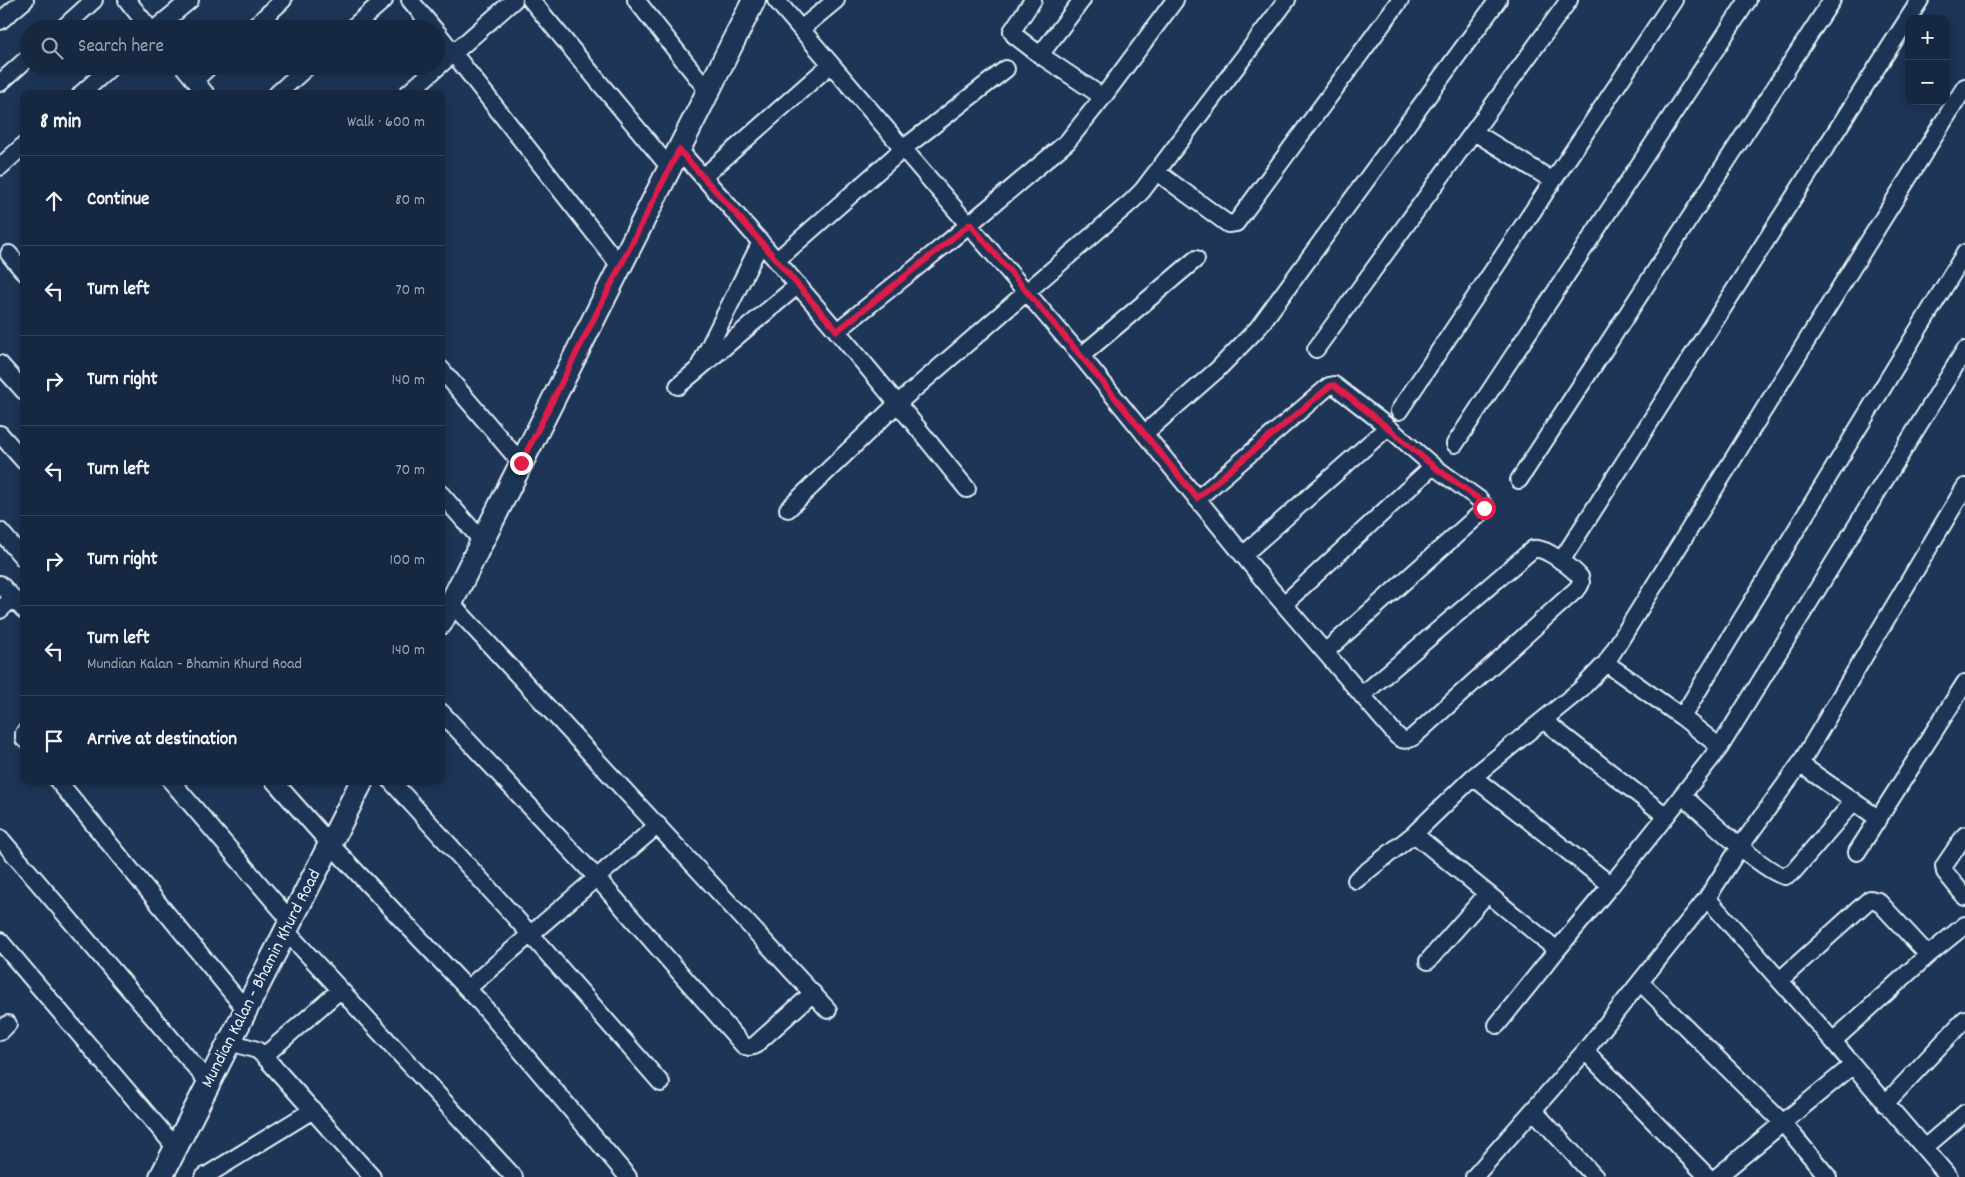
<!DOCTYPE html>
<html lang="en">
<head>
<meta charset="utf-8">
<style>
  :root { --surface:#162841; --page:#1f3048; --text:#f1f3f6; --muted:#9ea6b1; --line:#35445a }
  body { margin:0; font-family:Dekko,sans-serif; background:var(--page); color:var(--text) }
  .controls { position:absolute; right:15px; top:15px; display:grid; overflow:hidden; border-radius:10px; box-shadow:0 2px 12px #0003 }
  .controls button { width:45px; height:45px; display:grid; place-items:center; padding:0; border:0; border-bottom:1px solid var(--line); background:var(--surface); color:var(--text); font:25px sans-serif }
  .stop { position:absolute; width:15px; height:15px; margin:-11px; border:4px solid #e11d48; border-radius:50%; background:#fff }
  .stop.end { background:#e11d48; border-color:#fff; box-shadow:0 1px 5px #0008 }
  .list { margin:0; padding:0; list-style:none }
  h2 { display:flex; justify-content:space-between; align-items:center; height:65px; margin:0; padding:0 20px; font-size:21px }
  h2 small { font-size:16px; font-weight:400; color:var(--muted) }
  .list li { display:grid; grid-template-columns:32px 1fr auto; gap:15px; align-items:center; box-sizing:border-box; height:90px; padding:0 20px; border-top:1px solid var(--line) }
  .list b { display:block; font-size:19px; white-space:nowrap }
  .list p { margin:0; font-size:16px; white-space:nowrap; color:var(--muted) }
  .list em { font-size:16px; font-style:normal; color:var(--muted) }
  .icon { flex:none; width:28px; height:28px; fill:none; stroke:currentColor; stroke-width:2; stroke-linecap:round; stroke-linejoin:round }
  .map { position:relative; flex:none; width:1965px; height:1177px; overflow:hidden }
  .search { position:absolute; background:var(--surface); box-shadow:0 2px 12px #0003; left:20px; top:20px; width:425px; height:55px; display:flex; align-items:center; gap:12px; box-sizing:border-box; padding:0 18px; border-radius:28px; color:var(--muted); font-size:19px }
  .panel { position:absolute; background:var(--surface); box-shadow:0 2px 12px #0003; left:20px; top:90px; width:425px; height:695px; border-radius:10px }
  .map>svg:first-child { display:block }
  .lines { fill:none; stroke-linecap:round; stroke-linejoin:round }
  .street-casing { stroke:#e8f1f8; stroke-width:20 }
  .secondary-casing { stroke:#e8f1f8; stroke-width:26 }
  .street { stroke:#1d3557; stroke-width:16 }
  .secondary { stroke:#1d3557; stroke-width:22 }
  .route { stroke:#e11d48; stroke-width:6 }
  .labels { text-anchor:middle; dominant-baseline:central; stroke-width:5; stroke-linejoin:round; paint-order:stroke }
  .street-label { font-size:18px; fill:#e8f1f8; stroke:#1d3557 }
</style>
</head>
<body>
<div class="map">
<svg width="1965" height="1177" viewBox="0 0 1965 1177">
  <rect width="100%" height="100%" fill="#1d3557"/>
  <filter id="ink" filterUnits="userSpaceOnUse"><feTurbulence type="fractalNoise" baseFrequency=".02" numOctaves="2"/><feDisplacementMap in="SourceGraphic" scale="10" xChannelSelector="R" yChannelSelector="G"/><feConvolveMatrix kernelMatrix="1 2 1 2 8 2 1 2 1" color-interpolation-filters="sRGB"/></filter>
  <g filter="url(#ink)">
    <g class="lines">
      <defs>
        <path id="street" d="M127 0 150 29
          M410 0 434 29
          M531 0 670 168
          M636 0 708 91
          M776 0 1081 356 1269 587 1397 736C1403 741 1407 741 1413 737L1579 587 1581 583 1580 577C1572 568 1545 546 1533 549L1362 695
          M1033 0 1012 31 1014 35 1040 55
          M1082 0 1040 55 1103 97
          M0 21 25 0
          M62 29 94 0
          M155 29 190 0
          M252 29 283 0
          M351 29 384 0
          M801 29 836 0
          M436 31 620 266
          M183 66 206 94
          M195 80 210 66
          M0 83 29 57
          M81 94 112 66
          M277 94 308 66
          M407 94 514 0
          M1474 132 1552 180
          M679 150C778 260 874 373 967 489
          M0 167 24 145
          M1157 172 1228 224 1236 223 1400 0
          M703 177 831 64
          M9 254 24 272
          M777 260 904 148 1006 69
          M837 331 947 243 1067 142 1103 97 1175 0
          M1316 349 1569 0
          M1081 356 1196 259
          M0 364 24 391
          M700 365 761 242
          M441 369 521 463
          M678 386 798 285
          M1399 411 1674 0
          M0 434 24 461
          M1144 434 1217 370 1258 328 1498 0
          M1455 444 1748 0
          M1519 480 1832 0
          M441 494 482 541
          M1197 499 1329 386 1334 385 1388 427 1433 466 1480 500 1484 506 1482 512 1325 652
          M788 509 898 403 1132 201 1142 191 1287 0
          M0 531 24 559
          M1243 555 1388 427
          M1561 561 1920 0
          M0 584 24 610
          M451 603 828 1010
          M1284 604 1433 466
          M0 610 13 598
          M441 712 597 878 744 1046 749 1047 754 1046 813 993
          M1682 717 1965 253
          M1543 720 1666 816 1720 747 1682 717 1606 663
          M24 733V739
          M1720 747 1965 350
          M1800 764 1879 819
          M58 781 246 1010
          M171 781 291 921
          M274 781 330 844 478 1000 628 1177
          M391 781 531 935 661 1083
          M1682 795C1700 811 1765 874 1785 876L1793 872 1854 801
          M1414 834 1557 950 1611 885 1473 777
          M1965 835 1944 866 1945 872 1965 897
          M0 838 209 1083
          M1857 852 1965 683
          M1356 880 1414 834 1473 777 1580 690 1606 663 1965 87
          M1611 885 1666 816
          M1707 898 1833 1041 1928 955 1965 925
          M286 931 514 1177
          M0 941 176 1148
          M1428 961 1487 894
          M1780 980 1870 899 1878 901 1928 955
          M1640 982 1783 1123 1828 1177
          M468 988 658 825
          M1497 1025 1557 950
          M0 1032 8 1024
          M1833 1041 1853 1065
          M230 1042 257 1050 264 1056 372 1177
          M1585 1051 1708 1177
          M264 1056 340 990
          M1885 1104 1965 1019
          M1533 1110 1595 1177
          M1924 1148 1965 1113
          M204 1177 313 1110
          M1474 1177 1585 1051 1707 898 1740 847 1800 764 1965 487
          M1717 1177 1853 1065 1949 1177"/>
        <path id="secondary" d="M441 623 754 0
          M161 1177 362 781"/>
      </defs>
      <use href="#street" class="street-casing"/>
      <use href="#secondary" class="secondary-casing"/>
      <use href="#street" class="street"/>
      <use href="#secondary" class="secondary"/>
    </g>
  </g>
  <g class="lines" filter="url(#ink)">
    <path class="route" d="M521 463 679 150 761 242 837 331 970 224 1081 356 1197 498 1330 386 1334 385 1388 428 1433 466 1480 500 1484 508"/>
  </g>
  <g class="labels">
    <g class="street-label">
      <text transform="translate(262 979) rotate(-63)">Mundian Kalan - Bhamin Khurd Road</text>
    </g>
  </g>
</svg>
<div class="controls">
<button>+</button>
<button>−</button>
</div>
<div class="stop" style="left:1484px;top:508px"></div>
<div class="stop end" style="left:521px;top:463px"></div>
<div class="search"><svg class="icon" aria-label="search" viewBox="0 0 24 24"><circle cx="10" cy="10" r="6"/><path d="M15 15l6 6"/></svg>Search here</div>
<section class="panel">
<h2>8 min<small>Walk · 600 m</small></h2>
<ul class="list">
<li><svg class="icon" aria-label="ahead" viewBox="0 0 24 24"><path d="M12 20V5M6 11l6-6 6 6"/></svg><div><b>Continue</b></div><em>80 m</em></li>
<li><svg class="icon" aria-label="left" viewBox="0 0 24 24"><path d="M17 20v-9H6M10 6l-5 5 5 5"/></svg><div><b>Turn left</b></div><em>70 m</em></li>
<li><svg class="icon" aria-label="right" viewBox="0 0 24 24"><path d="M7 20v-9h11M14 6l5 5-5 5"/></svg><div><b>Turn right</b></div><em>140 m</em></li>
<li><svg class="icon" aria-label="left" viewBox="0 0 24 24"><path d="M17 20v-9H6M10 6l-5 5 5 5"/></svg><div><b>Turn left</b></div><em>70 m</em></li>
<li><svg class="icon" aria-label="right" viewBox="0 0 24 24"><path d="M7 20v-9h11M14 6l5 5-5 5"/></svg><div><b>Turn right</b></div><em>100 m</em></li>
<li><svg class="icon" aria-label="left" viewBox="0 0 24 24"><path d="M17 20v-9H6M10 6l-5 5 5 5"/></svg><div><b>Turn left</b><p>Mundian Kalan - Bhamin Khurd Road</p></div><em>140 m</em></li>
<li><svg class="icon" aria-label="arrive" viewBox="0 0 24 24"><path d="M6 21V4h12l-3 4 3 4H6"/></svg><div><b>Arrive at destination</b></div></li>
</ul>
</section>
</div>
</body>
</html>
